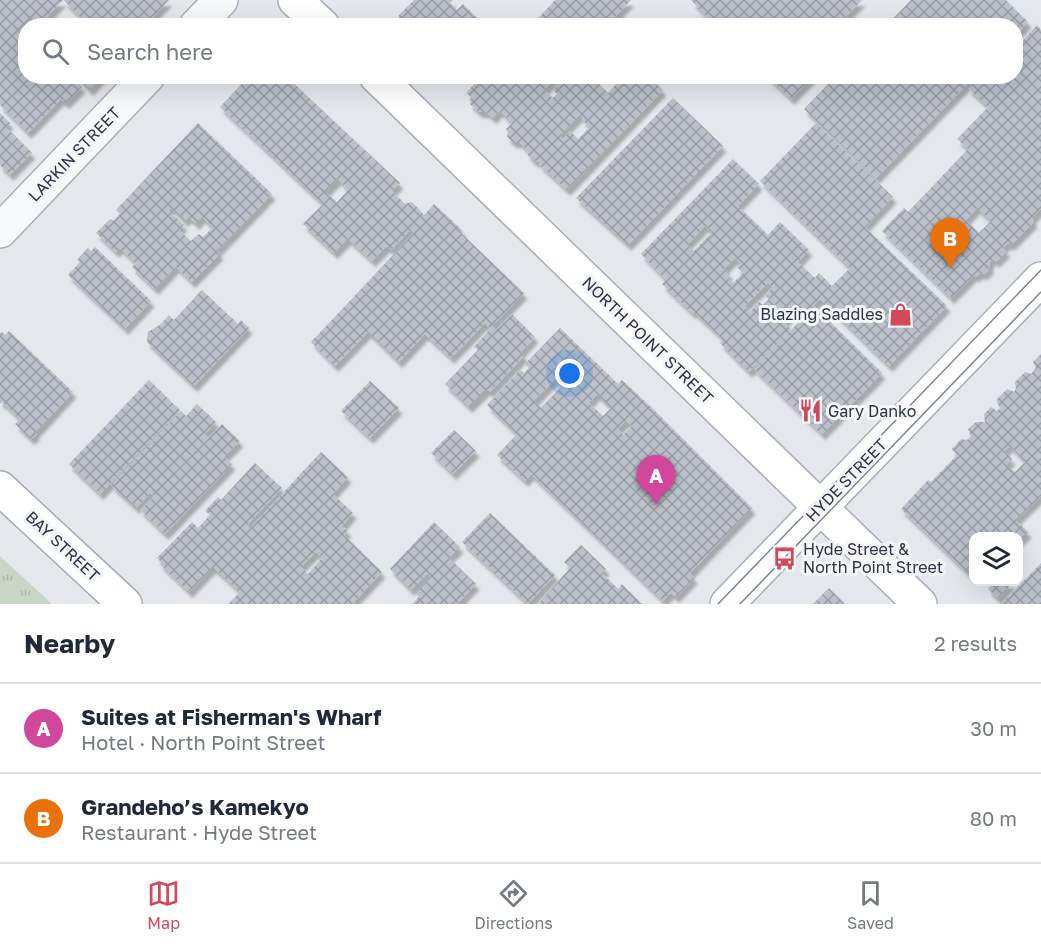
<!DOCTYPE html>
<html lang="en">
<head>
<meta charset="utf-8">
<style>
  :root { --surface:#fff; --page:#f6f6f7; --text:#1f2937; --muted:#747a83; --line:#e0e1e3; --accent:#d1495b }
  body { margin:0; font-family:"Golos Text",sans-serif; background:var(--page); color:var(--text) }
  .controls { position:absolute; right:18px; bottom:18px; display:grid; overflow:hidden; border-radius:12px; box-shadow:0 6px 24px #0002 }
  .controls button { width:54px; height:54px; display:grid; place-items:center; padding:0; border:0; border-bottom:2px solid var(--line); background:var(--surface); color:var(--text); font:30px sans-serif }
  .you { position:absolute; left:570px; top:374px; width:21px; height:21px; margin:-15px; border:4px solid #fff; border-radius:50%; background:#1a73e8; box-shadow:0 0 0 9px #1a73e833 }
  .badge { display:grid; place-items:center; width:39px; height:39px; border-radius:50%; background:var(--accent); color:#fff; font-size:20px; font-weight:700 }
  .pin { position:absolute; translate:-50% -50px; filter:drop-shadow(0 2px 3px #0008) }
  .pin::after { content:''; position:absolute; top:32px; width:21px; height:18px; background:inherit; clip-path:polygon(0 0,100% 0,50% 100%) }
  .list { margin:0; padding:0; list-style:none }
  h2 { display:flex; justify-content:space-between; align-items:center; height:78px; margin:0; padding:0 24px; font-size:26px }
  h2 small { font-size:20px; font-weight:400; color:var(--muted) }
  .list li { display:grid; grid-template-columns:39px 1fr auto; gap:18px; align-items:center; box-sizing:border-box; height:90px; padding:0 24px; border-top:2px solid var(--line) }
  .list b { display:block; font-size:22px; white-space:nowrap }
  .list p { margin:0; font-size:20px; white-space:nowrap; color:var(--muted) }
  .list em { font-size:20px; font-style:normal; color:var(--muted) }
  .icon { flex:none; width:33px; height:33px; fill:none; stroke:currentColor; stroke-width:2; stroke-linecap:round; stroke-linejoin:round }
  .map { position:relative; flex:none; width:1041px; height:604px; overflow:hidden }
  .search { position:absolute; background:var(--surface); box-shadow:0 6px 24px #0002; left:18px; right:18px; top:18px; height:66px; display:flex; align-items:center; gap:15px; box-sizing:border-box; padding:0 21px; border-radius:24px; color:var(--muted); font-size:22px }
  .sheet { height:258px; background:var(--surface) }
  nav { display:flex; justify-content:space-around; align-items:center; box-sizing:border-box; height:84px; border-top:2px solid var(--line); background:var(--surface); font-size:16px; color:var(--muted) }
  nav a { display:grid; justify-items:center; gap:3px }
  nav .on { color:var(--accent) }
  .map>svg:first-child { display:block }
  .park { fill:url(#park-tufts) }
  .building { fill:url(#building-cross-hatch); fill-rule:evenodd; filter:url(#shadow) }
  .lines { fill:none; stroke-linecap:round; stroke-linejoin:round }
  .street-casing { stroke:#a9aeb7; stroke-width:36 }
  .secondary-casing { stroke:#a9aeb7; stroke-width:36 }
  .primary-casing { stroke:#a3abb8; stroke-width:36 }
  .street { stroke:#f7f8fa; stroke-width:33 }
  .secondary { stroke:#fff; stroke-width:33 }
  .primary { stroke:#fff; stroke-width:33 }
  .tram { stroke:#7d8696; stroke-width:1.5 }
  .labels { text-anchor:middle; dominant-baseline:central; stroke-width:6; stroke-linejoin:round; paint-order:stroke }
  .street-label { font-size:16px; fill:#2b3445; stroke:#f4f6f9 }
  .poi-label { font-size:16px; fill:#2b3445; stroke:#f4f6f9; text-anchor:start }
</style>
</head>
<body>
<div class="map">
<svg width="1041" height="604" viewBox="0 0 1041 604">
  <defs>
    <pattern id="park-tufts" width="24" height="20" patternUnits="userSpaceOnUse" patternTransform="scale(1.5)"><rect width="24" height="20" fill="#c9d6c5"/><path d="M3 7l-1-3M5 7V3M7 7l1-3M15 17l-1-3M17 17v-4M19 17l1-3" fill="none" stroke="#adb8ab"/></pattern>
    <pattern id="building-cross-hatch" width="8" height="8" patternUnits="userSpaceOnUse" patternTransform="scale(1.5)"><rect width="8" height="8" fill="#bbc0ca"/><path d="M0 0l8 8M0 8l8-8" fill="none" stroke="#989da6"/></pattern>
    <filter id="shadow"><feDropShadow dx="3.5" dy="6" stdDeviation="1.5" flood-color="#0004"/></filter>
  </defs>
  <rect width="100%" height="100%" fill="#e4e7ec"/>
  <path class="park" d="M0 556 52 604H0Z"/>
  <path class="building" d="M0 0H169L144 26H87L88 24 63 0 38 26H26V76H71L82 87 66 103 61 99 28 133 0 105Z
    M414 0H453L450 3 457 10 463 4 485 26H402L399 21V15Z
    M555 0H631L606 26H531Z
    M691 0H862L837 26H715Z
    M911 0H1006L1028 22 1016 35V26H886Z
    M1037 25 1041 30V209L1032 218 1034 222 1012 244H1007L1003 248 1007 251 996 262 993 259 990 262V269L984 274 979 273 976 277 974 275 951 298 882 231 904 208 908 212 968 149 957 139 988 107 968 88 979 76H1016V48ZM977 208 991 221 979 233 966 220Z
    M76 76H103L90 90Z
    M249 76H286L400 183 392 191 405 204 412 202 424 215 434 204 463 231 461 233 524 293 493 325 497 329 512 314 535 337 521 352 524 356 490 392 487 389 469 407 445 384 478 350 474 347 490 329 485 323 451 358 425 334 399 362 368 332 335 366 311 342 414 233 410 230 391 250 387 246 372 261 348 239 334 253 303 224 323 204 220 107ZM338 179 348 190 337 202 325 192Z
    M482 76H596L594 79 608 93 623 76H649L663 90 567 190 539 164 540 162 534 161 528 155 527 150 519 142H513L507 137 508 132 506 129 512 123 500 111 493 118 486 112H479L470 104 471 97 466 93ZM556 78 560 82 553 90 557 94 553 98 544 90ZM580 115 583 118 582 120 590 127 578 139 570 131 563 139 560 136Z
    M767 76H813L791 99Z
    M836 76H975L876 178 804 109Z
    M673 98 723 146 628 245 576 198Z
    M0 113 10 123 6 127 32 153 10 175 0 165Z
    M198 123 272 194 217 251 220 254 192 282 176 267 155 289 132 267 136 263 120 248 116 252 96 233 110 219 113 221 120 214 116 210ZM171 208 185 221 189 217 196 224 202 217 213 227 203 237 199 234 191 241 179 230 184 225 169 211Z
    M816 123 893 197 865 227 947 306 889 366 820 299 807 312 800 305 784 322 791 329 749 372 720 343 723 339 694 312 692 313 662 284 666 280 641 254 733 159 759 184 738 206 768 235 780 222 809 250 798 262 815 278 819 273 832 286 850 268 760 181ZM705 226 712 232 694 251 687 245ZM735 258 741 263 737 267 743 273 733 283 727 278 730 274 724 269ZM768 283 773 287 765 296 769 299 763 305 759 302 750 312 745 306Z
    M95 247 151 301 125 329 68 275 80 262 77 260 88 248 91 251Z
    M202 290 238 324 241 320 249 328 194 386 147 342 148 332 161 324 169 315 174 320Z
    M814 306 882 373 822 434 754 369Z
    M560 328 618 384 622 380 651 407 752 508 690 573 694 578 676 597 671 593 663 601 531 474 525 481 497 455 517 434 487 405 520 370 524 373 529 368 525 364ZM555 379 562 386 541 408 534 401ZM597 394 611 408 603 416 589 403ZM626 421 632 426 623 435 618 429Z
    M9 331 73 392 35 433 37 434 31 439 15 424 20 419 2 402 0 404V333L2 332 5 335Z
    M1041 354V496L1016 520 1028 532 1018 542V536H1012L1006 531 1001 536H974V579L901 509 928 480 931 482 957 455 952 449 961 439 967 440 971 436 968 429 976 422H985L984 414 991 407 997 411 1000 408 996 400 1007 389 1014 392 1016 389 1015 382 1025 372 1031 374 1036 368 1033 362ZM1010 446 1025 462 1015 472 1006 465 1012 459 1004 451Z
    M149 380 180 410 100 494 69 464Z
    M370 381 399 408 370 438 341 411Z
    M197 404 216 422 205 434 208 438 160 489 222 424 240 441 224 457 232 464 165 534 140 510 154 496 150 493 136 508 111 485 181 411 186 416Z
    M454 430 476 451 453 474 431 453Z
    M321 452 348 477 333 494 353 513 342 526 348 531 344 535 382 572 353 603 355 604H228L240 592 213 567 189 592 160 564 161 562 157 558 192 522 198 528 210 515 205 511 218 497 221 500 255 463 282 488 248 524 251 527ZM316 552 322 558 308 574 301 567Z
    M490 513 555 575 528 604 462 542Z
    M434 522 460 547 449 558 476 584 457 604H412L419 597 415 593 431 577 428 573 411 590 390 569Z
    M581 545 606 569 602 573 618 589 622 584 642 604H538L570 568 564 562Z
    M1041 563V604H1001Z
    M994 582H1013L998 599 988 589Z
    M829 588 845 604H813Z"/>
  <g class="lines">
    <defs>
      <path id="street" d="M196 26 221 0
        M0 231 148 76"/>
      <path id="secondary" d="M295 0 323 26
        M376 76 920 604
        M727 604 1041 279"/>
      <path id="primary" d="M0 488 125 604"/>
    </defs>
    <use href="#street" class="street-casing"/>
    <use href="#secondary" class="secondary-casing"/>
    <use href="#primary" class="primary-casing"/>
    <use href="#street" class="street"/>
    <use href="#secondary" class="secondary"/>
    <use href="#primary" class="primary"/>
    <path class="tram" d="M718 604 1041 270
      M740 604 1041 292"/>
  </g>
  <defs>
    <symbol id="shop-bare" viewBox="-9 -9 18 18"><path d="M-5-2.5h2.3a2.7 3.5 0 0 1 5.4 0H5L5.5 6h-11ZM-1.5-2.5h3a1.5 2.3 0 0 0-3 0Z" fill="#d1495b" stroke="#f4f6f9" stroke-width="2.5" paint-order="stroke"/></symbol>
    <symbol id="restaurant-bare" viewBox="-9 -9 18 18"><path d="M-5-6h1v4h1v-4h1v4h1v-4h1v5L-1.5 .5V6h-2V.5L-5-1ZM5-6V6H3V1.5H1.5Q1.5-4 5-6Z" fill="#d1495b" stroke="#f4f6f9" stroke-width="2.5" paint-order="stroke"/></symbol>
    <symbol id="bus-bare" viewBox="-9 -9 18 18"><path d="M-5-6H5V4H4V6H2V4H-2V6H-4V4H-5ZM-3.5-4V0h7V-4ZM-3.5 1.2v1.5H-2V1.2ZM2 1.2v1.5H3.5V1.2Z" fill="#d1495b" stroke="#f4f6f9" stroke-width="2.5" paint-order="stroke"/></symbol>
  </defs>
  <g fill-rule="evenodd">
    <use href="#shop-bare" x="884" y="298" width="33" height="33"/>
    <use href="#restaurant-bare" x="794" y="394" width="33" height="33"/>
    <use href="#bus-bare" x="768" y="542" width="33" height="33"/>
  </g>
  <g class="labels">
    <g class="street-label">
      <text transform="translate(74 154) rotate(-46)">LARKIN STREET</text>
      <text transform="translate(648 340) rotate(44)">NORTH POINT STREET</text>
      <text transform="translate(846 480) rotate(-46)">HYDE STREET</text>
      <text transform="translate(63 546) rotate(43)">BAY STREET</text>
    </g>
    <g class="poi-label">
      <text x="883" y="314" text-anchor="end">Blazing Saddles</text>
      <text x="828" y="411">Gary Danko</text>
      <text x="803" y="549">Hyde Street &amp;<tspan x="803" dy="18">North Point Street</tspan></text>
    </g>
  </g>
</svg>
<div class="controls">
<button><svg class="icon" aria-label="layers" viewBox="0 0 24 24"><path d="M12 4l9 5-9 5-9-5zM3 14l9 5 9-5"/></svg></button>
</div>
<div class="you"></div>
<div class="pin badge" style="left:656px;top:505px;background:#d1479c">A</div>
<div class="pin badge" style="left:950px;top:268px;background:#e8710a">B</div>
<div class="search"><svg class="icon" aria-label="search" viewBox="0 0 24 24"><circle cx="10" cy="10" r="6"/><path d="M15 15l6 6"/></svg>Search here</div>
</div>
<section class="sheet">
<h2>Nearby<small>2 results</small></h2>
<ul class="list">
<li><span class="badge" style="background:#d1479c">A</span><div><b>Suites at Fisherman's Wharf</b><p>Hotel · North Point Street</p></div><em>30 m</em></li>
<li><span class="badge" style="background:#e8710a">B</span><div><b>Grandeho’s Kamekyo</b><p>Restaurant · Hyde Street</p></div><em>80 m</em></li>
</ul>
</section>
<nav>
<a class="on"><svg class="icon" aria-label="map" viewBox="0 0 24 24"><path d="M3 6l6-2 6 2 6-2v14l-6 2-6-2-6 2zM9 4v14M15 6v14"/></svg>Map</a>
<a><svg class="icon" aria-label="directions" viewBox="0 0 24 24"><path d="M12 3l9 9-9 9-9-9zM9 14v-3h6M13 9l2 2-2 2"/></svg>Directions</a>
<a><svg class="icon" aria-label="saved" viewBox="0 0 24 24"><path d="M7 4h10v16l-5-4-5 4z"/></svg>Saved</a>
</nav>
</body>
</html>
